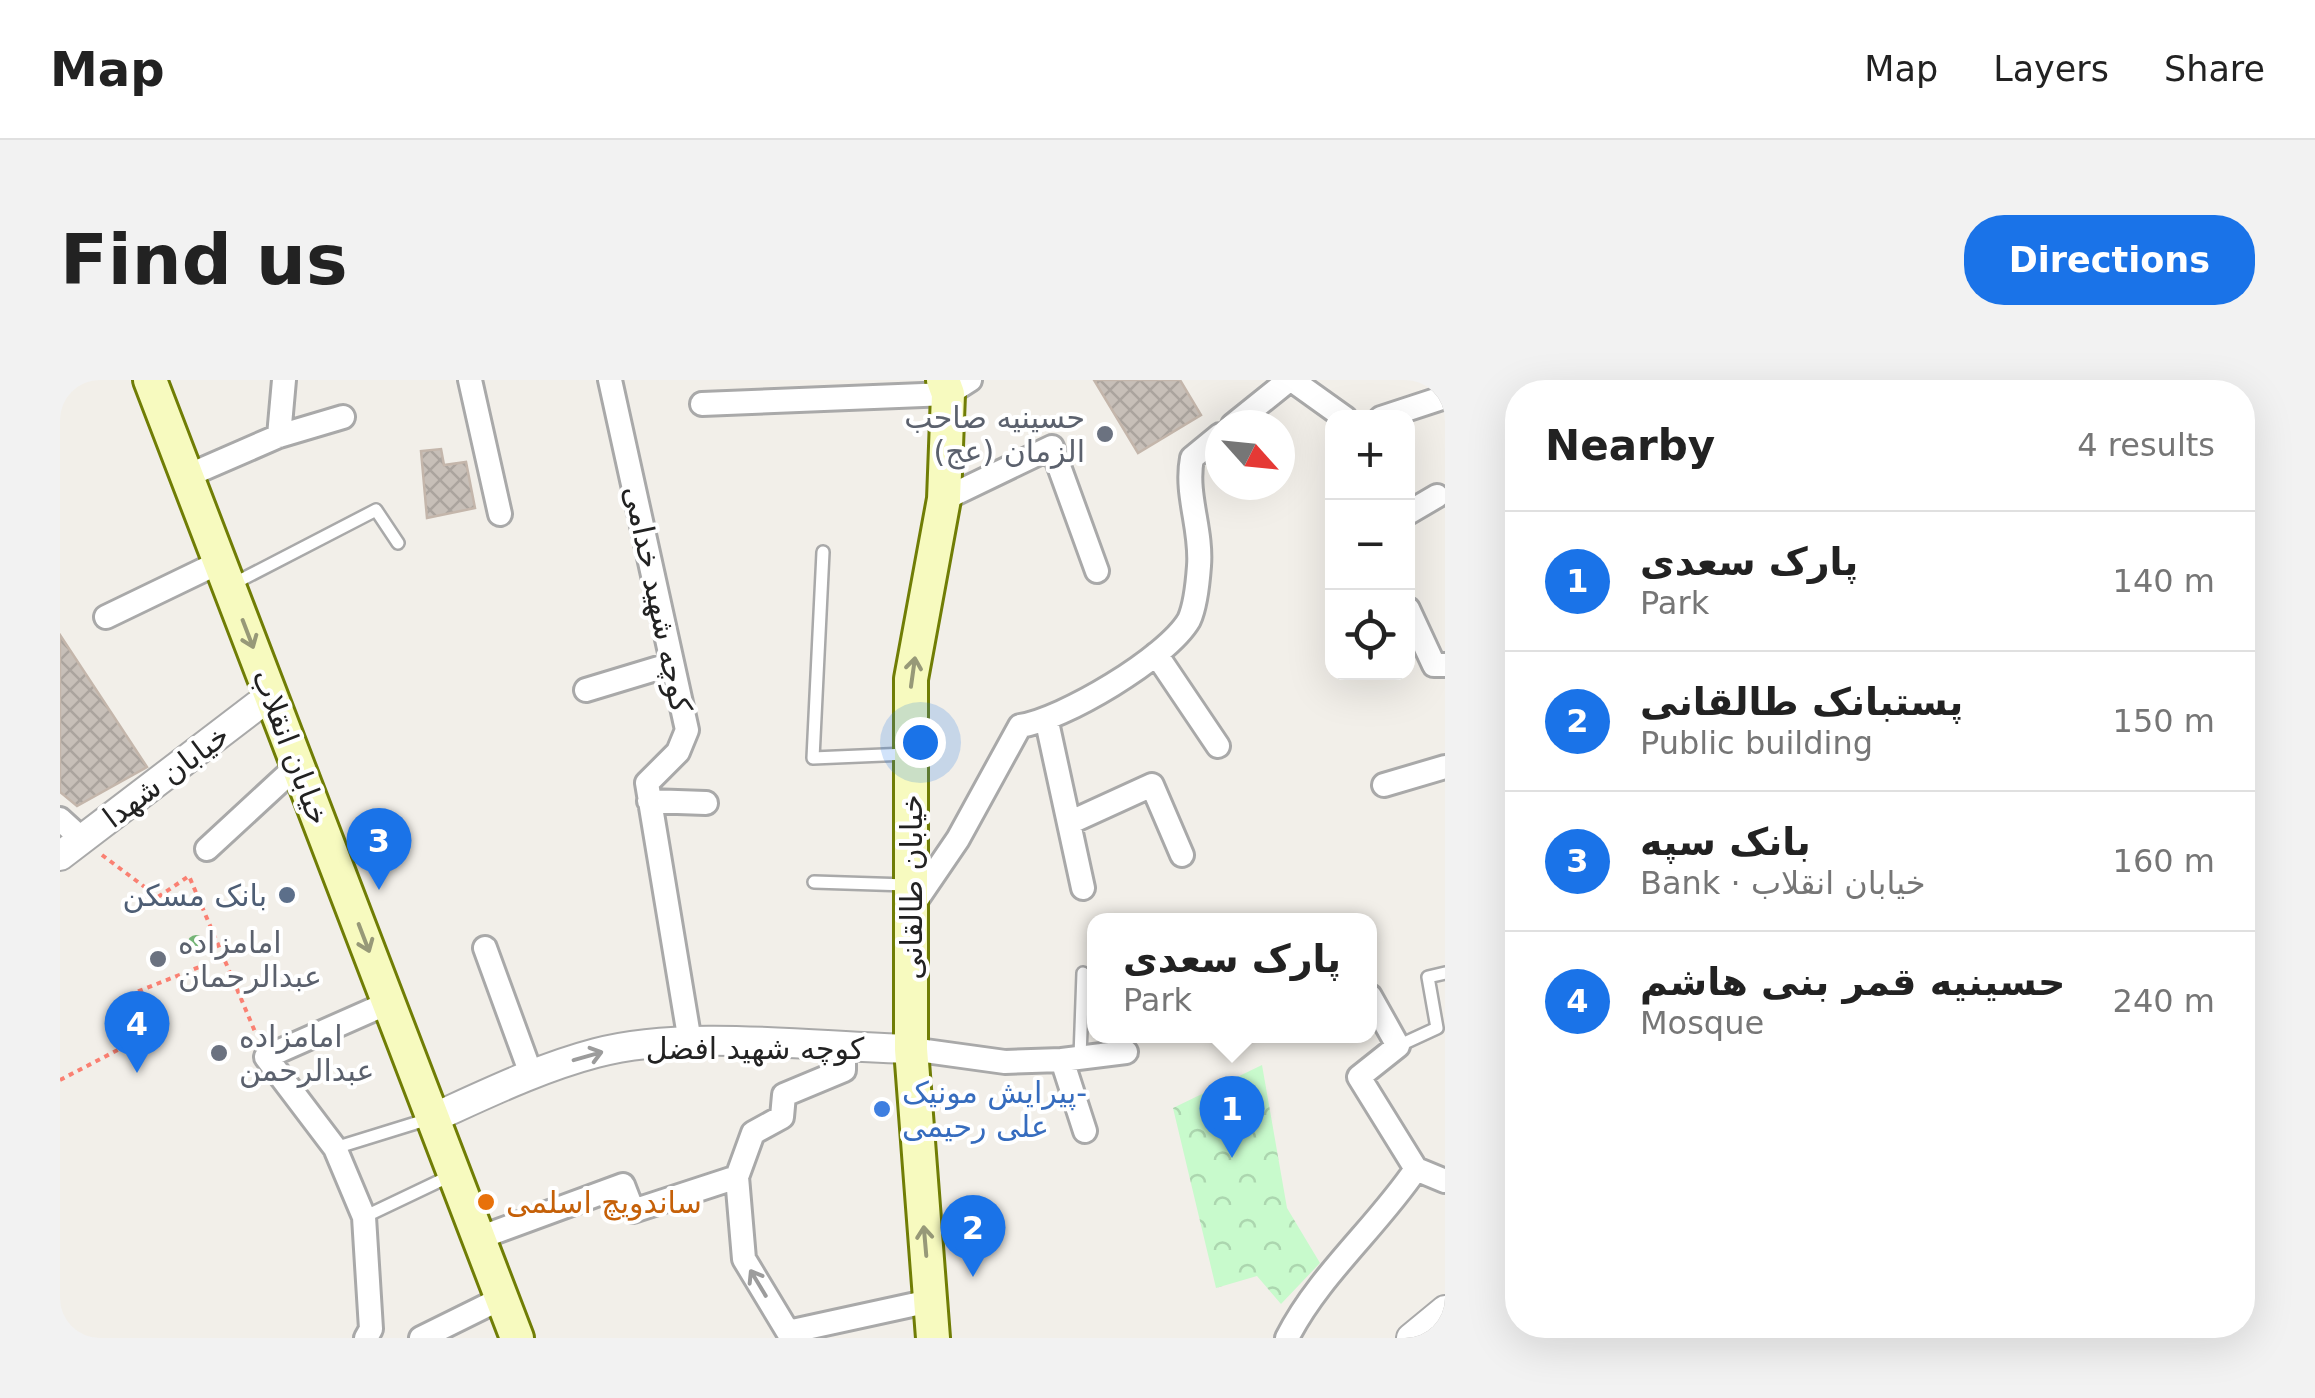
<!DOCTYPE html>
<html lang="en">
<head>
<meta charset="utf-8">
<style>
  :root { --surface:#fff; --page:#f2f2f2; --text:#222; --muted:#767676; --line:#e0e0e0; --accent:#1a73e8 }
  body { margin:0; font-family:"DejaVu Sans",Cairo,sans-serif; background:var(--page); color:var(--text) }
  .controls { position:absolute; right:30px; top:30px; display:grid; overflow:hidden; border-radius:20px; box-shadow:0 10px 40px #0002 }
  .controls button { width:90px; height:90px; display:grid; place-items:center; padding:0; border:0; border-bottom:2px solid var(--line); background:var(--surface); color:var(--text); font:50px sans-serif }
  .compass { position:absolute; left:1145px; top:30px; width:90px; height:90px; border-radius:50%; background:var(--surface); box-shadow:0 10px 40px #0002; rotate:117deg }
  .you { position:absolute; left:860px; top:362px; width:35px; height:35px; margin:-25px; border:8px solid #fff; border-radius:50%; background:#1a73e8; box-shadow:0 0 0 15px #1a73e833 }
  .badge { display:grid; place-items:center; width:65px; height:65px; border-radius:50%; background:var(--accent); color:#fff; font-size:32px; font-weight:700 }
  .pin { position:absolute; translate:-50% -82px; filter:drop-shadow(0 2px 5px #0008) }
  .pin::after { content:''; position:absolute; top:52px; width:35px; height:30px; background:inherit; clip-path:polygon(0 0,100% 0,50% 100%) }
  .popup { position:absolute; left:1027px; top:533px; width:290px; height:130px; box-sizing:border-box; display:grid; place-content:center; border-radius:20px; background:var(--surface); filter:drop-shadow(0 2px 8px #0005); font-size:32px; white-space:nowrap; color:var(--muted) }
  .popup b { font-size:38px; color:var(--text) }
  .popup::after { content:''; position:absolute; left:50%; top:100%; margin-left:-20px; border:20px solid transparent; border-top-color:var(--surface) }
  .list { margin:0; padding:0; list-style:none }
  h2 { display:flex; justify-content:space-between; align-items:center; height:130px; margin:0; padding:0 40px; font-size:42px }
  h2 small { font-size:32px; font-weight:400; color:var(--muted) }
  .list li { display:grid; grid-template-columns:65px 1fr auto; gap:30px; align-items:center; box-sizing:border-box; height:140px; padding:0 40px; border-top:2px solid var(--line) }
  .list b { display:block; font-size:38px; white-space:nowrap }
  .list p { margin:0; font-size:32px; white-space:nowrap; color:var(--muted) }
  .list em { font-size:32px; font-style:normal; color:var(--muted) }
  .icon { flex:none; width:55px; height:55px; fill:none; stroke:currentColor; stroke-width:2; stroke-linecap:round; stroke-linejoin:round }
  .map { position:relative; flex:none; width:1385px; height:958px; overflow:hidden; border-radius:40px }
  header { display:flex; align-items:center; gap:60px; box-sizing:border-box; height:140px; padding:0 50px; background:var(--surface); border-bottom:2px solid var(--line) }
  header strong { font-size:48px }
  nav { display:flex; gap:55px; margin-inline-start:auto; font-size:35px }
  .intro { display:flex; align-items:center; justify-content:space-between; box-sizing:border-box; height:240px; padding:0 60px }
  h1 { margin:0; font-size:70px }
  .button { padding:25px 45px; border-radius:40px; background:var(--accent); color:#fff; font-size:35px; font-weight:700 }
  main { display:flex; gap:60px; padding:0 60px }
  aside { flex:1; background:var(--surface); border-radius:40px; box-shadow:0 10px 40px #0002 }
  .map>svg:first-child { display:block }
  .park { fill:url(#park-crowns) }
  .building { fill:url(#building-cross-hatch); stroke:#c4b6ab; stroke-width:2.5 }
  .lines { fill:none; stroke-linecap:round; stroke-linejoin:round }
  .service-casing { stroke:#a9a9a9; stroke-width:16 }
  .minor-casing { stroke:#a9a9a9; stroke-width:28 }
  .tertiary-casing { stroke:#a9a9a9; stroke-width:32 }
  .secondary-casing { stroke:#707d05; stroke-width:38 }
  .path { stroke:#fa8072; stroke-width:4; stroke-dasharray:5 5; stroke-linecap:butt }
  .service { stroke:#fff; stroke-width:11 }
  .minor { stroke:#fff; stroke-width:22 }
  .tertiary { stroke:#fff; stroke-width:28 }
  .secondary { stroke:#f7fabf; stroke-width:32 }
  .tree { fill:#74b475 }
  .oneway { stroke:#979978 }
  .oneway2 { stroke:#9c9c9c }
  .worship-dot { fill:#6b7280; stroke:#fff; stroke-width:4 }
  .service-dot { fill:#5c6f8a; stroke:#fff; stroke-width:4 }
  .shop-dot { fill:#3f7fe0; stroke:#fff; stroke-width:4 }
  .food-dot { fill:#e8710a; stroke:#fff; stroke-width:4 }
  .labels { text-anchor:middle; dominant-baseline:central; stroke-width:8; stroke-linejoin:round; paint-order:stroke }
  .worship-label { font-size:30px; fill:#5b616d; stroke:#fff; text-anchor:start }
  .street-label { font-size:30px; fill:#222; stroke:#fff }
  .service-label { font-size:30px; fill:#4e5e75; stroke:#fff; text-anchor:end }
  .shop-label { font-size:30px; fill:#366cbe; stroke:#fff; text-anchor:start }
  .food-label { font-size:30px; fill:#c56008; stroke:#fff; text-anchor:start }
</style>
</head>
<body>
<header>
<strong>Map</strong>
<nav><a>Map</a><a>Layers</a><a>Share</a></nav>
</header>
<div class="intro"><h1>Find us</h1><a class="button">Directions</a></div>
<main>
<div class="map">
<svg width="1385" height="958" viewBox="0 0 1385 958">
  <defs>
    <pattern id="park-crowns" width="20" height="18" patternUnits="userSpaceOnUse" patternTransform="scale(2.5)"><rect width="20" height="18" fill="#c8facc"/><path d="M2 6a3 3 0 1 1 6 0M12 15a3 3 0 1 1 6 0" fill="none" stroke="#acd6af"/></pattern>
    <pattern id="building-cross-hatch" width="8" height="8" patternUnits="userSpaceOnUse" patternTransform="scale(2.5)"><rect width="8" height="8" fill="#c7bfb8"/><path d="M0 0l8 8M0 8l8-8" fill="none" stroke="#aba49e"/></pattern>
  </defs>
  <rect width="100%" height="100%" fill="#f2efe9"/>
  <path class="park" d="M1202 685 1227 828 1260 883 1221 924 1197 896 1156 908 1113 728Z"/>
  <path class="building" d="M1034 0H1120L1141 35 1078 73Z
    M381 69 384 85 406 82 415 128 367 138 361 71Z
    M0 255 87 387 17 426 0 412Z"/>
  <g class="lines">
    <defs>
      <path id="service" d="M763 172 753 378 847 374
        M173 204 316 130 338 163
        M754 502 847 505
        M1338 666 1377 648 1368 597 1385 593
        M1020 677 1023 593
        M275 768 372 738
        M304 837 390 796"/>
      <path id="minor" d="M410 0 440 134
        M550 0 627 350 618 372 587 403 630 662
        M1232 0 1285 38
        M642 24 888 14 910 0
        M1321 38 1385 17
        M1173 45 1229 0
        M219 56 224 0
        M127 96 219 56 283 37
        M884 119 992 67 1037 191
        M1348 133 1377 116
        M1348 229 1374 285H1385
        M46 237 160 182
        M1096 274 1158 366
        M526 310 612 284
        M987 342 1023 508
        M1324 405 1385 387
        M589 421 646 423
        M0 439 23 460
        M1011 442 1092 405 1122 475
        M147 469 238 385
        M851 528 898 459 960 346C1002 340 1107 278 1129 240 1135 227 1138 200 1139 186 1142 149 1125 115 1132 78L1160 55
        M425 568 471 694
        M1310 616 1338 666 1299 697 1356 789
        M851 669 945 682 1002 680 1025 751
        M1002 680 1066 672
        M677 797 693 753 722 737 724 715 784 690V667
        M419 858 563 805 573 831 677 797 684 879 728 952 870 921
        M306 958 311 949 304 837 275 768 206 677 328 623
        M361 958 442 918
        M1227 958C1259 895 1316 848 1356 789L1385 801"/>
      <path id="tertiary" d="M0 476 211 315
        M373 738C426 714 479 688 536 673 625 649 757 667 851 669
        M1351 958 1385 930"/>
      <path id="secondary" d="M90 0 457 958
        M873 958 851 669V299L884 119 888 14 883 0"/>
    </defs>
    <use href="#service" class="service-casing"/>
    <use href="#minor" class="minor-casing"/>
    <use href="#tertiary" class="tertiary-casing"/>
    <use href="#secondary" class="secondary-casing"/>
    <path class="path" d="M42 475 98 517 129 496 196 654
      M0 700 75 661 59 619 162 578"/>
    <use href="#service" class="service"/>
    <use href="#minor" class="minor"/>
    <use href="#tertiary" class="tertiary"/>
    <use href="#secondary" class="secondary"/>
  </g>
  <circle class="tree" cx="136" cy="564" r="9"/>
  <defs><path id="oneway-shaft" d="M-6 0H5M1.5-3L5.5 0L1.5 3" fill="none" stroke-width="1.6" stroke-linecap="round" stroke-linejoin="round" transform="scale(2.5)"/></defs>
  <g class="oneway">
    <use href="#oneway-shaft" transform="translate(188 254) rotate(69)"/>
    <use href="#oneway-shaft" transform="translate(853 292) rotate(-82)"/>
    <use href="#oneway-shaft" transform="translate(304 558) rotate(69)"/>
    <use href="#oneway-shaft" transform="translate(865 861) rotate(-95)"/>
  </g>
  <g class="oneway2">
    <use href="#oneway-shaft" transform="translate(528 676) rotate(-16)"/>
    <use href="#oneway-shaft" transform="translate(698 903) rotate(-121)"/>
  </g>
  <g class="worship-dot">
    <circle cx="1045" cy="54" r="10"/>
    <circle cx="98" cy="579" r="10"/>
    <circle cx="159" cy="673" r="10"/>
  </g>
  <circle class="service-dot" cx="227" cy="515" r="10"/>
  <circle class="shop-dot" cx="822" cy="729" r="10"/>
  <circle class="food-dot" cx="426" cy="822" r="10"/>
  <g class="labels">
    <g class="worship-label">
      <text x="1025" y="37" text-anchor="end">حسینیه صاحب<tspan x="1025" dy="34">الزمان (عج)</tspan></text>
      <text x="118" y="562">امامزاده<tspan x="118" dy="34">عبدالرحمان</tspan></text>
      <text x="179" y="656">امامزاده<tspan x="179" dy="34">عبدالرحمن</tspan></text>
    </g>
    <g class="street-label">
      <text transform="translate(598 219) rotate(78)">کوچه شهید خدامی</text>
      <text transform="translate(231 367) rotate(69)">خیابان انقلاب</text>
      <text transform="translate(106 396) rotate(-37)">خیابان شهدا</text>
      <text transform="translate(851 507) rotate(-90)">خیابان طالقانی</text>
      <text x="695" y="668">کوچه شهید افضل</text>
    </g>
    <g class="service-label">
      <text x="207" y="515">بانک مسکن</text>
    </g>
    <g class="shop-label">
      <text x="842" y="712">پیرایش مونیک-<tspan x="842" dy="34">علی رحیمی</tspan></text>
    </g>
    <g class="food-label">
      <text x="446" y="822">ساندویچ اسلمی</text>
    </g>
  </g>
</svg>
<div class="controls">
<button>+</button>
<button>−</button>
<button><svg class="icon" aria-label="locate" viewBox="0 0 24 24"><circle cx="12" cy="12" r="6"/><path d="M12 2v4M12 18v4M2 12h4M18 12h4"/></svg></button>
</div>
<svg class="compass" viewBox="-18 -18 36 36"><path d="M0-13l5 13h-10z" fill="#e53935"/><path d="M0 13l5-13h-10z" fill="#767676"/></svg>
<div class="you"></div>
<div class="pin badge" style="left:1172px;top:778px">1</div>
<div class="popup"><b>پارک سعدی</b>Park</div>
<div class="pin badge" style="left:913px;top:897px">2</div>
<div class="pin badge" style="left:319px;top:510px">3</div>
<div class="pin badge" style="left:77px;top:693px">4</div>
</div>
<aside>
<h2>Nearby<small>4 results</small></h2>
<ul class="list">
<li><span class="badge">1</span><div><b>پارک سعدی</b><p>Park</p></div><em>140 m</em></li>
<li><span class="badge">2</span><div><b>پستبانک طالقانی</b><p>Public building</p></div><em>150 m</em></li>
<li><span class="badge">3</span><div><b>بانک سپه</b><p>Bank · خیابان انقلاب</p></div><em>160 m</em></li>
<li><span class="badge">4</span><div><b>حسینیه قمر بنی هاشم</b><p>Mosque</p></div><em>240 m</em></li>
</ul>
</aside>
</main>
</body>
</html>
